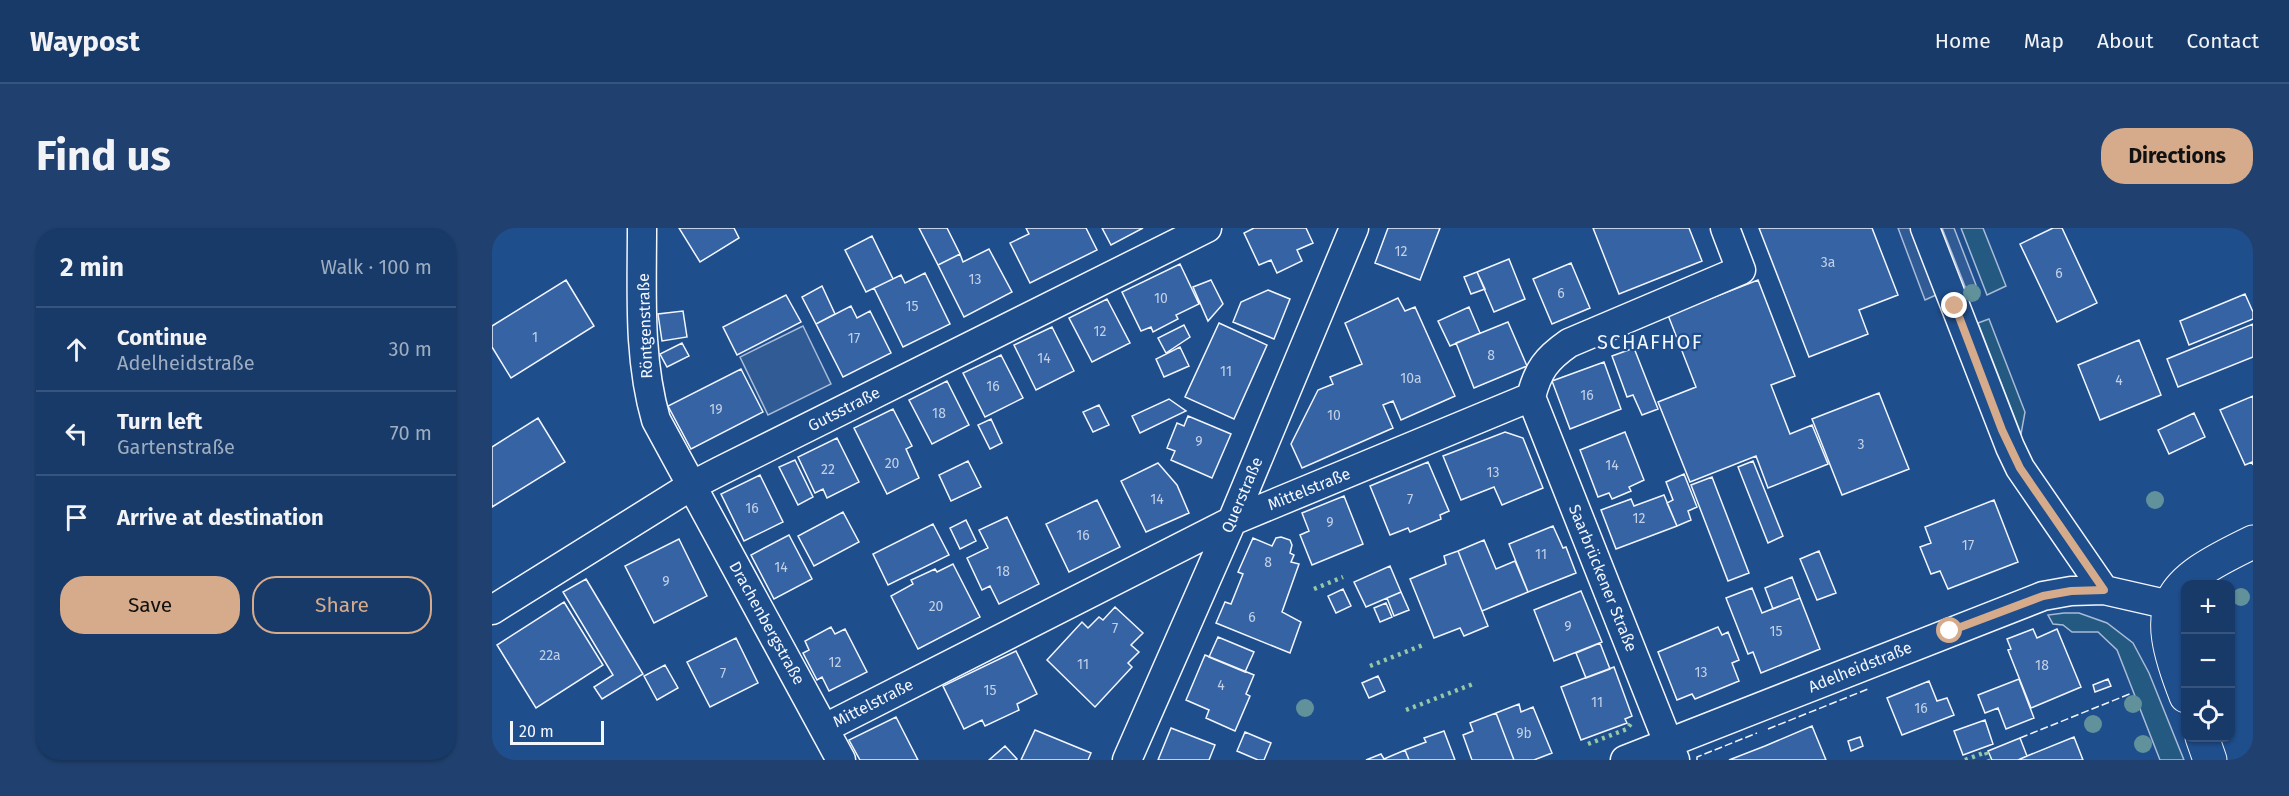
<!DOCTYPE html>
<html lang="en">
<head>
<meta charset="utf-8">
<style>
  :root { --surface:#173a69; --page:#20416f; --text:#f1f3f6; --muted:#9eadc0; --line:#36547d; --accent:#d6ab8b }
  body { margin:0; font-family:"Fira Sans",sans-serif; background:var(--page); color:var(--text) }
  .controls { position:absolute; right:18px; bottom:18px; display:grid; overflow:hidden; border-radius:12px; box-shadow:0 2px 4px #0004 }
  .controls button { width:54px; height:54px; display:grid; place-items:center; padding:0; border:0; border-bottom:2px solid var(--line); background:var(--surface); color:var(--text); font:30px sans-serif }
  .scale { position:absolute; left:18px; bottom:15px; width:94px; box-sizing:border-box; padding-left:6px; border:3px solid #f2f6ff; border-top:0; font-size:16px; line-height:21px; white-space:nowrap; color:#f2f6ff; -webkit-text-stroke:4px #1f4e8c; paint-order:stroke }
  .stop { position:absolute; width:18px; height:18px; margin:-14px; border:4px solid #d6ab8b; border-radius:50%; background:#fff }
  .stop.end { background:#d6ab8b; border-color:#fff; box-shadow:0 2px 6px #0008 }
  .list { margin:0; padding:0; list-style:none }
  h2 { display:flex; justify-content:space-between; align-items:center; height:78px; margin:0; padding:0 24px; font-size:26px }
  h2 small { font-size:20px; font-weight:400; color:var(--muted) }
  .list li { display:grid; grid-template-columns:39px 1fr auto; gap:18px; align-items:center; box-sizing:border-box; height:84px; padding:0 24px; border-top:2px solid var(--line) }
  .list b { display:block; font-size:22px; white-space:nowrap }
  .list p { margin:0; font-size:20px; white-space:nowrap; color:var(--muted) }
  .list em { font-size:20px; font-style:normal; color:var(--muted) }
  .actions { display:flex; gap:12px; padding:18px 24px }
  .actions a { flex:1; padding:14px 0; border:2px solid var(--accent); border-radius:24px; text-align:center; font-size:21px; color:var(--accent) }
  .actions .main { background:var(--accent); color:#111 }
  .icon { flex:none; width:33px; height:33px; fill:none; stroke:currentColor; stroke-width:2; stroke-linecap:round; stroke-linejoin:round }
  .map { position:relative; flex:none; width:1761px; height:532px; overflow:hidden; border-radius:24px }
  header { display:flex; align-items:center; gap:36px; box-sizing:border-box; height:84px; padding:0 30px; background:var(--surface); border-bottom:2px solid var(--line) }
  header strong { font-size:28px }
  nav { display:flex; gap:33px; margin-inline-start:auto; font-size:21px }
  .intro { display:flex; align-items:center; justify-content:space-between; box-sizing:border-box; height:144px; padding:0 36px }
  h1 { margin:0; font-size:42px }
  .button { padding:15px 27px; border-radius:24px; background:var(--accent); color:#111; font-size:21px; font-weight:700 }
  main { display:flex; gap:36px; padding:0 36px }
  aside { flex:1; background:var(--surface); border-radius:24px; box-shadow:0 2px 4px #0004 }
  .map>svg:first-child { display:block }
  .green { fill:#245a82; stroke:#a8bbd7; stroke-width:1.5 }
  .parking { fill:#305b95; stroke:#a8bbd7; stroke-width:1.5 }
  .building { fill:#3563a3; stroke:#f2f6ff; stroke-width:1.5 }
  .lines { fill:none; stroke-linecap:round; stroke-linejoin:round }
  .street-casing { stroke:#f2f6ff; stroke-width:31 }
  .secondary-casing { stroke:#f2f6ff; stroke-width:35 }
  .street { stroke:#1f4e8c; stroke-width:28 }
  .secondary { stroke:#1f4e8c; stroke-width:33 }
  .hedge { stroke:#97c8a6; stroke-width:4.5; stroke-dasharray:3 4.5; stroke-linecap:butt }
  .fence { stroke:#f2f6ff; stroke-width:1.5; stroke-dasharray:8 3; stroke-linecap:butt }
  .tree { fill:#61919a }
  .route { stroke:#d6ab8b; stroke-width:8 }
  .labels { text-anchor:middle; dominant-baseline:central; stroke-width:4.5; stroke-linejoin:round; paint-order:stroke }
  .number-label { font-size:14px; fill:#c3d1e8 }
  .street-label { font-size:16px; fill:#f2f6ff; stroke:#1f4e8c }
  .quarter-label { font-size:20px; letter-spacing:1.5px; fill:#f2f6ff; stroke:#1f4e8c }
</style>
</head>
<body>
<header>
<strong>Waypost</strong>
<nav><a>Home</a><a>Map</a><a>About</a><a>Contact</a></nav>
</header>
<div class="intro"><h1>Find us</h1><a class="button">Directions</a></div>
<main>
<aside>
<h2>2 min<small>Walk · 100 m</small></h2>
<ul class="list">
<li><svg class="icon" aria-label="ahead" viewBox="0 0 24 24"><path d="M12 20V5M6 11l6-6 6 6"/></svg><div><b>Continue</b><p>Adelheidstraße</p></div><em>30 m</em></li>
<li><svg class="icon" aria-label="left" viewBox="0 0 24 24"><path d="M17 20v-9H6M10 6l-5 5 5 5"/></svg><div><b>Turn left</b><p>Gartenstraße</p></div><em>70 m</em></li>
<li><svg class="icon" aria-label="arrive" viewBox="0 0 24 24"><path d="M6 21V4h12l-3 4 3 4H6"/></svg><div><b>Arrive at destination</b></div></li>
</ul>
<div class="actions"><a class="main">Save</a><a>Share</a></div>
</aside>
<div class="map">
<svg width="1761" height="532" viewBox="0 0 1761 532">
  <rect width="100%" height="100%" fill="#1f4e8c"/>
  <path class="green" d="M1469 0H1491L1514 58 1495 67Z
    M1497 91 1533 184 1529 206 1486 95Z
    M1572 385H1587L1615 395 1641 415 1657 445 1692 532H1668L1625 422 1606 404H1580L1571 397 1561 396 1556 387Z"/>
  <path class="parking" d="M1406 0H1419L1444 67 1433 72Z
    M1450 0H1462L1484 57 1474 61Z
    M311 98 339 156 276 187 248 129Z"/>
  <path class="building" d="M187 0H242L247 10 208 34Z
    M427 0H455L468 26 446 37Z
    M534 0H594L605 22 538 55 518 15 537 6Z
    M610 0H651L619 17Z
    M762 0H814L821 15 805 22 810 33 785 45 779 32 767 37 752 5Z
    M896 0H948L928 52 883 35Z
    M1101 0H1197L1210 33 1127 66Z
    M1267 0H1380L1406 67 1367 82 1376 106 1317 129Z
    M1561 0H1570L1605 75 1565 94 1528 16Z
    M380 8 401 51 374 64 353 22Z
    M497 21 520 64 472 89 446 37 468 26 471 34Z
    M1017 31 1033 71 1002 84 985 44Z
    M1079 35 1098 80 1060 96 1041 51Z
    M688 36 707 76 684 87 686 91 661 104 659 99 649 103 630 64Z
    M985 44 993 61 979 66 972 49Z
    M433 45 458 96 411 119 382 60 409 47 413 55Z
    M74 52 102 98 19 150 0 119V98Z
    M719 52 731 76 716 93 701 59Z
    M1266 52 1303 148 1279 157 1298 206 1320 197 1336 236 1276 260 1264 228 1198 254 1166 174 1204 159 1176 87Z
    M330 58 343 86 324 96 310 69Z
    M776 62 798 71 782 111 741 94 749 74Z
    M1753 66 1761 84V91L1697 117 1688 93Z
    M294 67 309 94 245 127 231 99Z
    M906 70 913 83 923 79 963 168 909 192 901 173 891 177 901 200 810 240 799 216 826 162 841 156 838 149 870 136 853 95Z
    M615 71 638 115 600 134 577 90Z
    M359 78 365 90 378 83 399 125 351 149 324 96Z
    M977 79 988 105 958 118 946 93Z
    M191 83 195 109 170 113 166 86Z
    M1016 94 1035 138 982 160 964 115Z
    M727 95 775 117 742 191 693 169Z
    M1761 96V129L1686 159 1675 131Z
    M692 97 698 109 674 125 666 110Z
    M560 99 582 143 544 162 522 117Z
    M1647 112 1669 167 1608 192 1586 137Z
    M190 115 197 128 175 139 168 126Z
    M688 119 697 138 672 149 664 131Z
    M1142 120 1166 181 1150 187 1141 167 1135 169 1120 128Z
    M509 127 531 170 493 189 471 145Z
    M1112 134 1129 181 1078 201 1060 153Z
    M249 141 271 184 199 221 176 178Z
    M455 153 477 197 440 216 417 172Z
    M1387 165 1417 241 1350 267 1320 191Z
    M1761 168V237L1760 234 1753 237 1728 182Z
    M677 171 694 183 648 205 640 188Z
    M607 177 617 197 601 204 591 184Z
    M401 181 420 218 414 221 427 250 395 266 362 200Z
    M1702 185 1713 209 1677 226 1666 202Z
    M696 188 739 206 720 250 679 232 683 223 675 220 685 195 692 198Z
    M46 190 73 234 0 279V219Z
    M499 191 510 215 498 221 486 197Z
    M1013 204 1031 210 1051 260 1010 277 1002 259 969 272 951 228Z
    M1133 204 1152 252 1137 259 1139 263 1120 271 1117 265 1106 269 1088 222Z
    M345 210 367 254 335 270 331 261 323 265 306 229Z
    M303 232 321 269 306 277 287 239Z
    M476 233 489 259 459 273 447 247Z
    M1261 233 1291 308 1276 315 1246 239Z
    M936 234 957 283 948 287 949 291 918 304 916 300 898 307 878 258Z
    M666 235 685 257 697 285 654 304 629 253Z
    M1192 246 1205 279 1196 283 1199 292 1185 298 1175 275 1181 272 1174 254Z
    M268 247 291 294 252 313 229 266Z
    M1220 249 1257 345 1236 353 1199 257Z
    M1172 267 1185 298 1124 321 1109 282 1139 271 1142 278Z
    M852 268 871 316 820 337 808 307 817 303 810 285Z
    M605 272 628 319 577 344 554 296Z
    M1502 272 1526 334 1456 361 1448 343 1439 346 1428 319 1439 315 1433 299Z
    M351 284 367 314 322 338 306 308Z
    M515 289 547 356 507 376 498 358 490 362 475 330 496 320 487 302Z
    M474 292 484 313 468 321 458 300Z
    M441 296 457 327 396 357 381 326Z
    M1061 298 1071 320 1074 319 1084 345 1036 364 1017 316Z
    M297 307 320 351 282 371 259 327Z
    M789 309 798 312 800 317 798 325 802 327 799 334 807 336 790 384 809 394 798 425 724 395 733 374 739 376 751 346 746 344 761 310 780 318 784 310Z
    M187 311 215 368 162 395 133 338Z
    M992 312 1004 341 1023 333 1036 364 990 383 966 323Z
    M966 323 996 398 972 408 968 400 942 410 918 351 954 336 952 328Z
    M1327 323 1344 365 1325 372 1308 331Z
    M461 336 488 389 426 421 399 368 421 356 419 352 443 341 445 344Z
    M898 338 909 364 874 379 862 354Z
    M1300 349 1308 370 1281 381 1273 360Z
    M94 351 151 446 110 471 102 459 121 447 71 364Z
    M1260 360 1270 385 1308 370 1328 421 1269 445 1261 424 1256 426 1234 370Z
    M851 361 859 378 844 385 836 368Z
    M1089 363 1110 414 1062 433 1042 382Z
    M909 364 917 382 902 388 895 370Z
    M72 374 111 437 44 480 5 417Z
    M894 375 900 389 888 394 882 380Z
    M623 379 651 405 639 417 647 424 636 435 640 439 603 479 555 432 590 394 596 400 607 389 611 392Z
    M339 399 343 406 353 401 375 444 337 463 330 449 325 452 311 425 317 422 313 413Z
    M1226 399 1230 407 1236 404 1247 432 1240 435 1247 453 1203 471 1200 466 1185 472 1166 424Z
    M1541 401 1545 410 1565 401 1589 459 1539 480 1516 422 1519 421 1515 411Z
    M726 409 762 424 753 444 717 429Z
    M244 410 266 455 218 479 195 434Z
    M1108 415 1118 441 1094 450 1084 425Z
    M524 423 545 466 525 476 527 482 493 498 490 492 472 501 451 458Z
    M713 427 762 447 754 466 758 468 743 503 714 490 717 482 694 472Z
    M173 437 186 460 165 472 152 448Z
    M1122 439 1140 488 1133 491 1135 495 1089 512 1069 459Z
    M886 448 893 463 877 470 870 455Z
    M1527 451 1542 490 1514 501 1506 480 1493 485 1486 467Z
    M1616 451 1619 458 1603 464 1601 457Z
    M1437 453 1445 473 1455 470 1462 487 1410 507 1395 470Z
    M1027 476 1029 484 1041 479 1060 525 1042 532H1022L1004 485Z
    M1004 485 1022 532H980L971 507 981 503 978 495Z
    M404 489 426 532H368L357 512Z
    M1493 492 1501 516 1471 527 1462 503Z
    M1320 498 1334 532H1237L1273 518Z
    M679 500 723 517 717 532H666Z
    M543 502 599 525 596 532H529Z
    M952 503 963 532H917L913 522 934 514 932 510Z
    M753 504 779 515 772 532H766L745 523Z
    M1368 509 1371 518 1359 523 1356 513Z
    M1582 509 1591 532H1526L1535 528Z
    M1528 510 1535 528 1526 532H1500L1496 523Z
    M513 518 525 531 523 532H497Z
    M913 522 917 532H874L889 526 892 531Z"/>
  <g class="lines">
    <defs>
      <path id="street" d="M150 0C150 65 146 129 164 192L349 532
        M1433 0 1518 219 1528 240 1612 362
        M1039 169 1183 532
        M0 382 199 258 228 243 715 0
        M333 500 740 293 1039 169C1046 142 1054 131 1077 115L1249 42 1233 0
        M635 532 740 293 862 0
        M1133 532 1551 368 1579 363 1612 362 1678 377"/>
      <path id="secondary" d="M1694 468C1657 374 1674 356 1761 314
        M1710 509 1718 532"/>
    </defs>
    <use href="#street" class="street-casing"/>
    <use href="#secondary" class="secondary-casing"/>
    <use href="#street" class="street"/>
    <use href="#secondary" class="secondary"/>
    <path class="hedge" d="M822 361 851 349
      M878 438 931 417
      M914 482 981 456
      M1096 516 1135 501 1140 494
      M1473 532 1494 524 1497 532"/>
    <path class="fence" d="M1276 501 1376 461
      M1528 510 1640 465
      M1205 532V529L1265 505"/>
  </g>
  <g class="tree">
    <circle cx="1480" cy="65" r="9"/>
    <circle cx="1663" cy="272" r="9"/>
    <circle cx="1749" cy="369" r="9"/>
    <circle cx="1641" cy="476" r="9"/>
    <circle cx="813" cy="480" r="9"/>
    <circle cx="1601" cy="496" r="9"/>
    <circle cx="1651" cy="516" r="9"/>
  </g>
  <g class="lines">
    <path class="route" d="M1458 403 1551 368 1579 363 1612 362 1528 240 1510 202 1463 78"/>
  </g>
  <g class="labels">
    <g class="number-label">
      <text x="909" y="23">12</text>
      <text x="1336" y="34">3a</text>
      <text x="1567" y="45">6</text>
      <text x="483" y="51">13</text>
      <text x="1069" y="65">6</text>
      <text x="669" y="70">10</text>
      <text x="420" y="78">15</text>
      <text x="608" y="103">12</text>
      <text x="43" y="109">1</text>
      <text x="362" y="110">17</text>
      <text x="999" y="127">8</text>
      <text x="552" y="130">14</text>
      <text x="734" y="143">11</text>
      <text x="919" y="150">10a</text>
      <text x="1627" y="152">4</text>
      <text x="501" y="158">16</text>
      <text x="1095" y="167">16</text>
      <text x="224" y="181">19</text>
      <text x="447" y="185">18</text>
      <text x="842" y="187">10</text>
      <text x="707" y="213">9</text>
      <text x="1369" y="216">3</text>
      <text x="400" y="235">20</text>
      <text x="1120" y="237">14</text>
      <text x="336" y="241">22</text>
      <text x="1001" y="244">13</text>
      <text x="665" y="271">14</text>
      <text x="918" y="271">7</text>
      <text x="260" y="280">16</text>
      <text x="1147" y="290">12</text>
      <text x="838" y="294">9</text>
      <text x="591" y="307">16</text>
      <text x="1476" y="317">17</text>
      <text x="1049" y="326">11</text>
      <text x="776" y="334">8</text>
      <text x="289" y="339">14</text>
      <text x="511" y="343">18</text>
      <text x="174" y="353">9</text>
      <text x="444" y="378">20</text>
      <text x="760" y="389">6</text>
      <text x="1076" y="398">9</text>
      <text x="623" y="400">7</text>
      <text x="1284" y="403">15</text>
      <text x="58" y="427">22a</text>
      <text x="343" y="434">12</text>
      <text x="591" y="436">11</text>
      <text x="1550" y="437">18</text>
      <text x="1209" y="444">13</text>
      <text x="231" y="445">7</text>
      <text x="729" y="457">4</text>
      <text x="498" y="462">15</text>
      <text x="1105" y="474">11</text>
      <text x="1429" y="480">16</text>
      <text x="1032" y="505">9b</text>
    </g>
    <g class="street-label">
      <text transform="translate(153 98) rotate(-92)">Röntgenstraße</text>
      <text transform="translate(352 181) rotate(-27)">Gutsstraße</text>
      <text transform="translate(817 261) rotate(-22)">Mittelstraße</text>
      <text transform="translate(750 267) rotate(-67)">Querstraße</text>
      <text transform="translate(1111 350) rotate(68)">Saarbrückener Straße</text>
      <text transform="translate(275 395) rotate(61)">Drachenbergstraße</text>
      <text transform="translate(1368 439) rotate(-22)">Adelheidstraße</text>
      <text transform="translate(381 475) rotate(-27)">Mittelstraße</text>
    </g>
    <g class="quarter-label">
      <text x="1158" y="114">SCHAFHOF</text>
    </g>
  </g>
</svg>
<div class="controls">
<button>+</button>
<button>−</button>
<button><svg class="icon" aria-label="locate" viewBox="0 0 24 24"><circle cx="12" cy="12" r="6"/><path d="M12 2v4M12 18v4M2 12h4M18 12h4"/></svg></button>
</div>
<div class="scale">20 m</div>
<div class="stop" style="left:1458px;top:403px"></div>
<div class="stop end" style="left:1463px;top:78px"></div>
</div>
</main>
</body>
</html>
